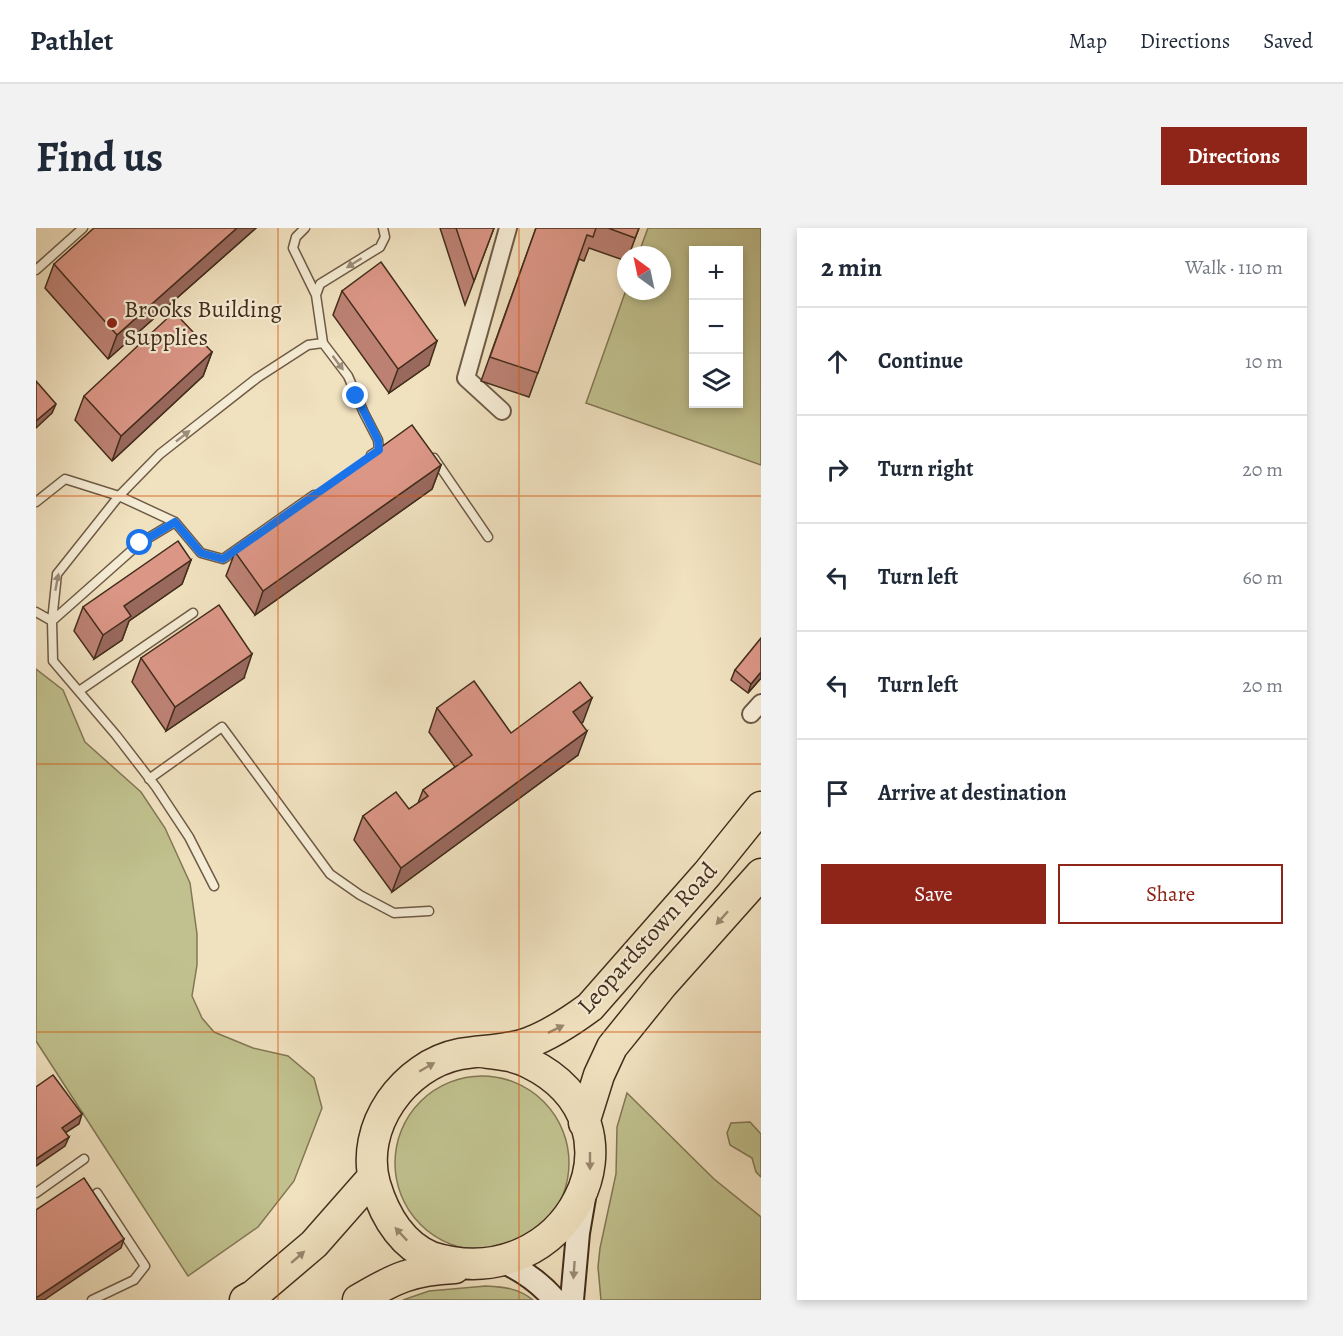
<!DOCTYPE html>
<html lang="en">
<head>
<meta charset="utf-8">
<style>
  :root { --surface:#fff; --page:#f2f2f3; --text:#1f2937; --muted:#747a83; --line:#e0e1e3; --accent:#8f2418 }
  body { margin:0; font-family:Alegreya,serif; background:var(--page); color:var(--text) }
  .controls { position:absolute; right:18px; top:18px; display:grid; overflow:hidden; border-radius:0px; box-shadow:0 3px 9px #0003 }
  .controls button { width:54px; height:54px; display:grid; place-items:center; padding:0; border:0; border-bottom:2px solid var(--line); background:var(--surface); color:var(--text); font:30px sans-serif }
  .compass { position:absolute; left:581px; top:18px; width:54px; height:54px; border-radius:50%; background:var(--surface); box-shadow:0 3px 9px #0003; rotate:327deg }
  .stop { position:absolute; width:18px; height:18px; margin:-14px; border:4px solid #1a73e8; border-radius:50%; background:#fff }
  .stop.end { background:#1a73e8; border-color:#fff; box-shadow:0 2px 6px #0008 }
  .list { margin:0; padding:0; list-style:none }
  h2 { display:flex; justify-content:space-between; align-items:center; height:78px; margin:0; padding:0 24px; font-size:26px }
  h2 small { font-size:20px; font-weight:400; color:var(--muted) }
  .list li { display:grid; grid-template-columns:39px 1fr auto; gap:18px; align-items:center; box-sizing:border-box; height:108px; padding:0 24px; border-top:2px solid var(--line) }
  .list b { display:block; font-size:22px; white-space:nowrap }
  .list em { font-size:20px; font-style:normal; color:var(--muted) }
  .actions { display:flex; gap:12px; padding:18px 24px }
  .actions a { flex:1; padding:14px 0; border:2px solid var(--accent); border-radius:0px; text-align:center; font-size:21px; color:var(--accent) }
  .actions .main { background:var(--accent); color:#fff }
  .icon { flex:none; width:33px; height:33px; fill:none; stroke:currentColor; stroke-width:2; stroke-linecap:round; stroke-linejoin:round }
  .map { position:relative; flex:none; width:725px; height:1072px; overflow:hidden; border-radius:0px }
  header { display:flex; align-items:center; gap:36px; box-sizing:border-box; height:84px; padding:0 30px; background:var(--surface); border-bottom:2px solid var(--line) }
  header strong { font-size:28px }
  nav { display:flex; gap:33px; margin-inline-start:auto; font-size:21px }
  .intro { display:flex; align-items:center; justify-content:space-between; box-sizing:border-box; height:144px; padding:0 36px }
  h1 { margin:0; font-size:42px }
  .button { padding:15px 27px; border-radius:0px; background:var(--accent); color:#fff; font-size:21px; font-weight:700 }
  main { display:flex; gap:36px; padding:0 36px }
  aside { flex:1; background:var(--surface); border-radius:0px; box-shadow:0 3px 9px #0003 }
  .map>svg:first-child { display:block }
  .green { fill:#c0c18e; stroke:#827755; stroke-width:1.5; fill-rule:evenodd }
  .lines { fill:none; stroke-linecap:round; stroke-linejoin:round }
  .lane-casing { stroke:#6e5a45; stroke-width:11 }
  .street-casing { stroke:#6e5a45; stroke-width:20 }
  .secondary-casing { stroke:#432d1c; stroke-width:26 }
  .highway-casing { stroke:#432d1c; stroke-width:33 }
  .lane { stroke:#f5ecd5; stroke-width:8 }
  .street { stroke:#f5ecd5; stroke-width:16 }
  .secondary { stroke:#f5ecd5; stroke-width:22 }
  .highway { stroke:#f0e1bf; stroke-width:30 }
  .wall { fill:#bc8173; stroke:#432d1c; stroke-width:1.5 }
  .shaded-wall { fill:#99695e; stroke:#432d1c; stroke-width:1.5 }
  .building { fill:#db9686; stroke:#432d1c; stroke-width:1.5 }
  .oneway { fill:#9c8c78 }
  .oneway2 { fill:#9a876e }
  .route { stroke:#1a73e8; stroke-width:8 }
  .grid { fill:none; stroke:#d8550e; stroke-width:1.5; stroke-opacity:0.55 }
  .poi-dot { fill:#8f2418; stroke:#f5ecd5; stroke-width:2 }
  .labels { text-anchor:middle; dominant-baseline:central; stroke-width:4.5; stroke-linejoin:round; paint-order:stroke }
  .poi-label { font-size:24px; fill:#432d1c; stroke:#f5ecd5; text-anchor:start }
  .street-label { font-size:24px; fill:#432d1c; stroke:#f5ecd5 }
</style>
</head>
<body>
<header>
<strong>Pathlet</strong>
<nav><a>Map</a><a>Directions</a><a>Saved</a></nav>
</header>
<div class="intro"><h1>Find us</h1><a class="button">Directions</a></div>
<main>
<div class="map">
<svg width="725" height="1072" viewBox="0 0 725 1072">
  <rect width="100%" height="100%" fill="#f0e1bf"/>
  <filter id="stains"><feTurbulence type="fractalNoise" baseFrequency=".00333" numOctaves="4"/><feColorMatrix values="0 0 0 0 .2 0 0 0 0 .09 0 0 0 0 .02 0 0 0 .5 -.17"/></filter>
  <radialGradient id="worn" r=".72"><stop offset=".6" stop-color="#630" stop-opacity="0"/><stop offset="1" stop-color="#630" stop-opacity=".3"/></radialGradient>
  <path class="green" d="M612 0H725V237L550 175 590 62 626 63V27H602ZM658 22H702V176H658Z
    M0 441 27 462 49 514 105 564 129 600 154 655 161 706V737L156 768 166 790 178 804 217 820 252 828 278 850 286 880 258 953 222 999 152 1048 0 813Z
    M359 935a87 87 0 1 1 174 0a87 87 0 1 1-174 0Z
    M591 865 678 951 725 989V1072H565L562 1039 564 1020 580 946 581 899Z
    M714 894 725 906V949L720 944 716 930 694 917 691 905 695 895Z
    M450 1058C468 1059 482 1060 497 1072H367L393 1063Z"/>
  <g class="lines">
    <defs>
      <path id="lane" d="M269 0 260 9 257 20 280 67 287 115
        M0 42 47 0
        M280 67 284 56 344 19 349 9 347 0
        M398 230 452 309
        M0 274 29 251 83 268 139 294
        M0 384 16 393 104 315 139 294 165 325 187 331 278 267
        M43 463 157 385
        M113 551 186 499 294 646 324 667 358 685 393 683
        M178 658 153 609 120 559 80 507 17 433 16 393 21 346 83 268 124 226 221 150 272 117 287 115 312 148 328 185 342 212 343 222 335 227
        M0 965 48 931
        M56 1072 98 1052 109 1038 61 965"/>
      <path id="street" d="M466 183 430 150 472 0
        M715 486 725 475"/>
      <path id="secondary" d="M476 1038C493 1047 506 1057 519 1072
        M536 1072 542 1005 548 970"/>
      <path id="highway" d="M445 824C461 826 478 827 493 835 620 897 531 1072 395 1029 365 1016 348 986 339 956 323 899 368 837 424 826 446 822 470 823 492 815 514 807 535 793 554 779L671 646 725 579
        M548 895 563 847 576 819 626 757 725 646
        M209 1072 218 1067 278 1016 337 949
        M322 1072C359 1050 376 1042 419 1040"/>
    </defs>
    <use href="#lane" class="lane-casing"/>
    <use href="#street" class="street-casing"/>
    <use href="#secondary" class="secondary-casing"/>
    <use href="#highway" class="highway-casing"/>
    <use href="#lane" class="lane"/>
    <use href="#street" class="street"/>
    <use href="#secondary" class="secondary"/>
    <use href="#highway" class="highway"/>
  </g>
  <path class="wall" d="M220 0 72 131 9 60 18 36Z
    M404 0H458L429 77Z
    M500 0H603L593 27H590V33L553 20 548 33 543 31 493 169 445 153Z
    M306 63 393 137 353 165 297 87Z
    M176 124 167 148 76 233 39 192 48 168Z
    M405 237 396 261 219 387 190 348 199 324Z
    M155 332 146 356 93 393 86 412 58 431 38 403 47 379Z
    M105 430 208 450 130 503 96 454Z
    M699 442 725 450 712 465 695 452Z
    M401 480 475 505 547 494 545 495 542 527 356 664 318 612 327 588 373 581 382 575 387 562 419 539 393 504Z"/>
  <path class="shaded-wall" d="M201 0H220L72 131 81 107Z
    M401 113 393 137 353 165 362 141Z
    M176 124 167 148 76 233 85 208Z
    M20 176 16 185 0 200V193Z
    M405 237 396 261 219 387 227 363Z
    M155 332 146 356 93 393 86 412 58 431 67 407 88 378Z
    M216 426 208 450 130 503 139 479Z
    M725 444V450L712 465 715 456Z
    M556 470 547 494 528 508 537 484Z
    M551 503 542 527 356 664 365 640Z
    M46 886 43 896 23 909 26 900Z
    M33 909 29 918 0 938V931Z
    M88 1011 85 1020 8 1072H0V1070Z"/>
  <path class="building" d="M58 0H201L81 107 18 36Z
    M420 0H458L438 53Z
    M500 0H560L557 9 551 7 502 145 454 129Z
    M572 0H603L599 10Z
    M345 34 401 113 362 141 306 63Z
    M138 84 176 124 85 208 48 168Z
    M0 153 20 176 0 193Z
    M376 197 405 237 227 363 199 324Z
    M142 313 155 332 88 378 95 388 67 407 47 379Z
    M183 377 216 426 139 479 105 430Z
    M725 410V444L715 456 699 442Z
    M438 453 475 505 544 454 556 470 537 484 551 503 365 640 327 588 360 564 373 581 392 568 387 562 436 527 401 480Z
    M17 847 46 886 26 900 33 909 0 931V859Z
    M48 950 88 1011 0 1070V982Z"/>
  <defs><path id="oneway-solid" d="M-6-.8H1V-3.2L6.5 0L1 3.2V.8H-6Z" transform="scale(1.5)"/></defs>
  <g class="oneway">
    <use href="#oneway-solid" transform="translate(318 35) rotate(148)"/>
    <use href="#oneway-solid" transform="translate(302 135) rotate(53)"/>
    <use href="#oneway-solid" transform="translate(147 208) rotate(-38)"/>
    <use href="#oneway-solid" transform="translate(21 354) rotate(-79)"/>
    <use href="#oneway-solid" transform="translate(538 1042) rotate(94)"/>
  </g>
  <g class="oneway2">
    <use href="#oneway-solid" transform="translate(686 690) rotate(132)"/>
    <use href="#oneway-solid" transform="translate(520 801) rotate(-26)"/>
    <use href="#oneway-solid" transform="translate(391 839) rotate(-30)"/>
    <use href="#oneway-solid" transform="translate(554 933) rotate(90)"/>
    <use href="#oneway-solid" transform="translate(365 1006) rotate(-133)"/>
    <use href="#oneway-solid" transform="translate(262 1029) rotate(-41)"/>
  </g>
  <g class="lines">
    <path class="route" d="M104 315 139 294 165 325 187 331 343 222 342 212 320 168"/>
  </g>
  <path class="grid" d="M242 0V1072M483 0V1072M0 268H725M0 536H725M0 804H725"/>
  <circle class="poi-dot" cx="76" cy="95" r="6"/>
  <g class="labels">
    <g class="poi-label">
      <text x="88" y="81">Brooks Building<tspan x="88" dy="28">Supplies</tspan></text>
    </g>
    <g class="street-label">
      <text transform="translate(611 710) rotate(-48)">Leopardstown Road</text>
    </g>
  </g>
  <rect width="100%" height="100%" filter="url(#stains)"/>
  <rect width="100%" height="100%" fill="url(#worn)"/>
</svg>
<div class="controls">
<button>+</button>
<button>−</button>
<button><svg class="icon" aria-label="layers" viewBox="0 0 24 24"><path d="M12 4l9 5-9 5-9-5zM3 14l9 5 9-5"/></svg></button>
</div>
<svg class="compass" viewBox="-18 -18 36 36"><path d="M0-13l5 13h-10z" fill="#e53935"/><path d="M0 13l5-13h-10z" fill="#747a83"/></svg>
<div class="stop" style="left:104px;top:315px"></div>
<div class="stop end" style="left:320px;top:168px"></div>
</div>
<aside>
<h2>2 min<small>Walk · 110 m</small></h2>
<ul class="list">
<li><svg class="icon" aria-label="ahead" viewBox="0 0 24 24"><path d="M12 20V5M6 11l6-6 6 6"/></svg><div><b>Continue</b></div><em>10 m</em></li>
<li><svg class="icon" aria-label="right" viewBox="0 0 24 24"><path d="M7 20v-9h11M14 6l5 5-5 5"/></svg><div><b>Turn right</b></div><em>20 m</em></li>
<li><svg class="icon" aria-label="left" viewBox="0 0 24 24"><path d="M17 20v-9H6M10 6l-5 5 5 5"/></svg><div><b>Turn left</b></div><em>60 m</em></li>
<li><svg class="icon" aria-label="left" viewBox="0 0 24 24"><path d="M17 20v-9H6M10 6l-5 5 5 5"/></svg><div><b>Turn left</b></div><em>20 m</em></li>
<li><svg class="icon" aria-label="arrive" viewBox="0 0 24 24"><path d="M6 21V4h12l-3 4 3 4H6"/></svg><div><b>Arrive at destination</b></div></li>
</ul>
<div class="actions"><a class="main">Save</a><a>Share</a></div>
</aside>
</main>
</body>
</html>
